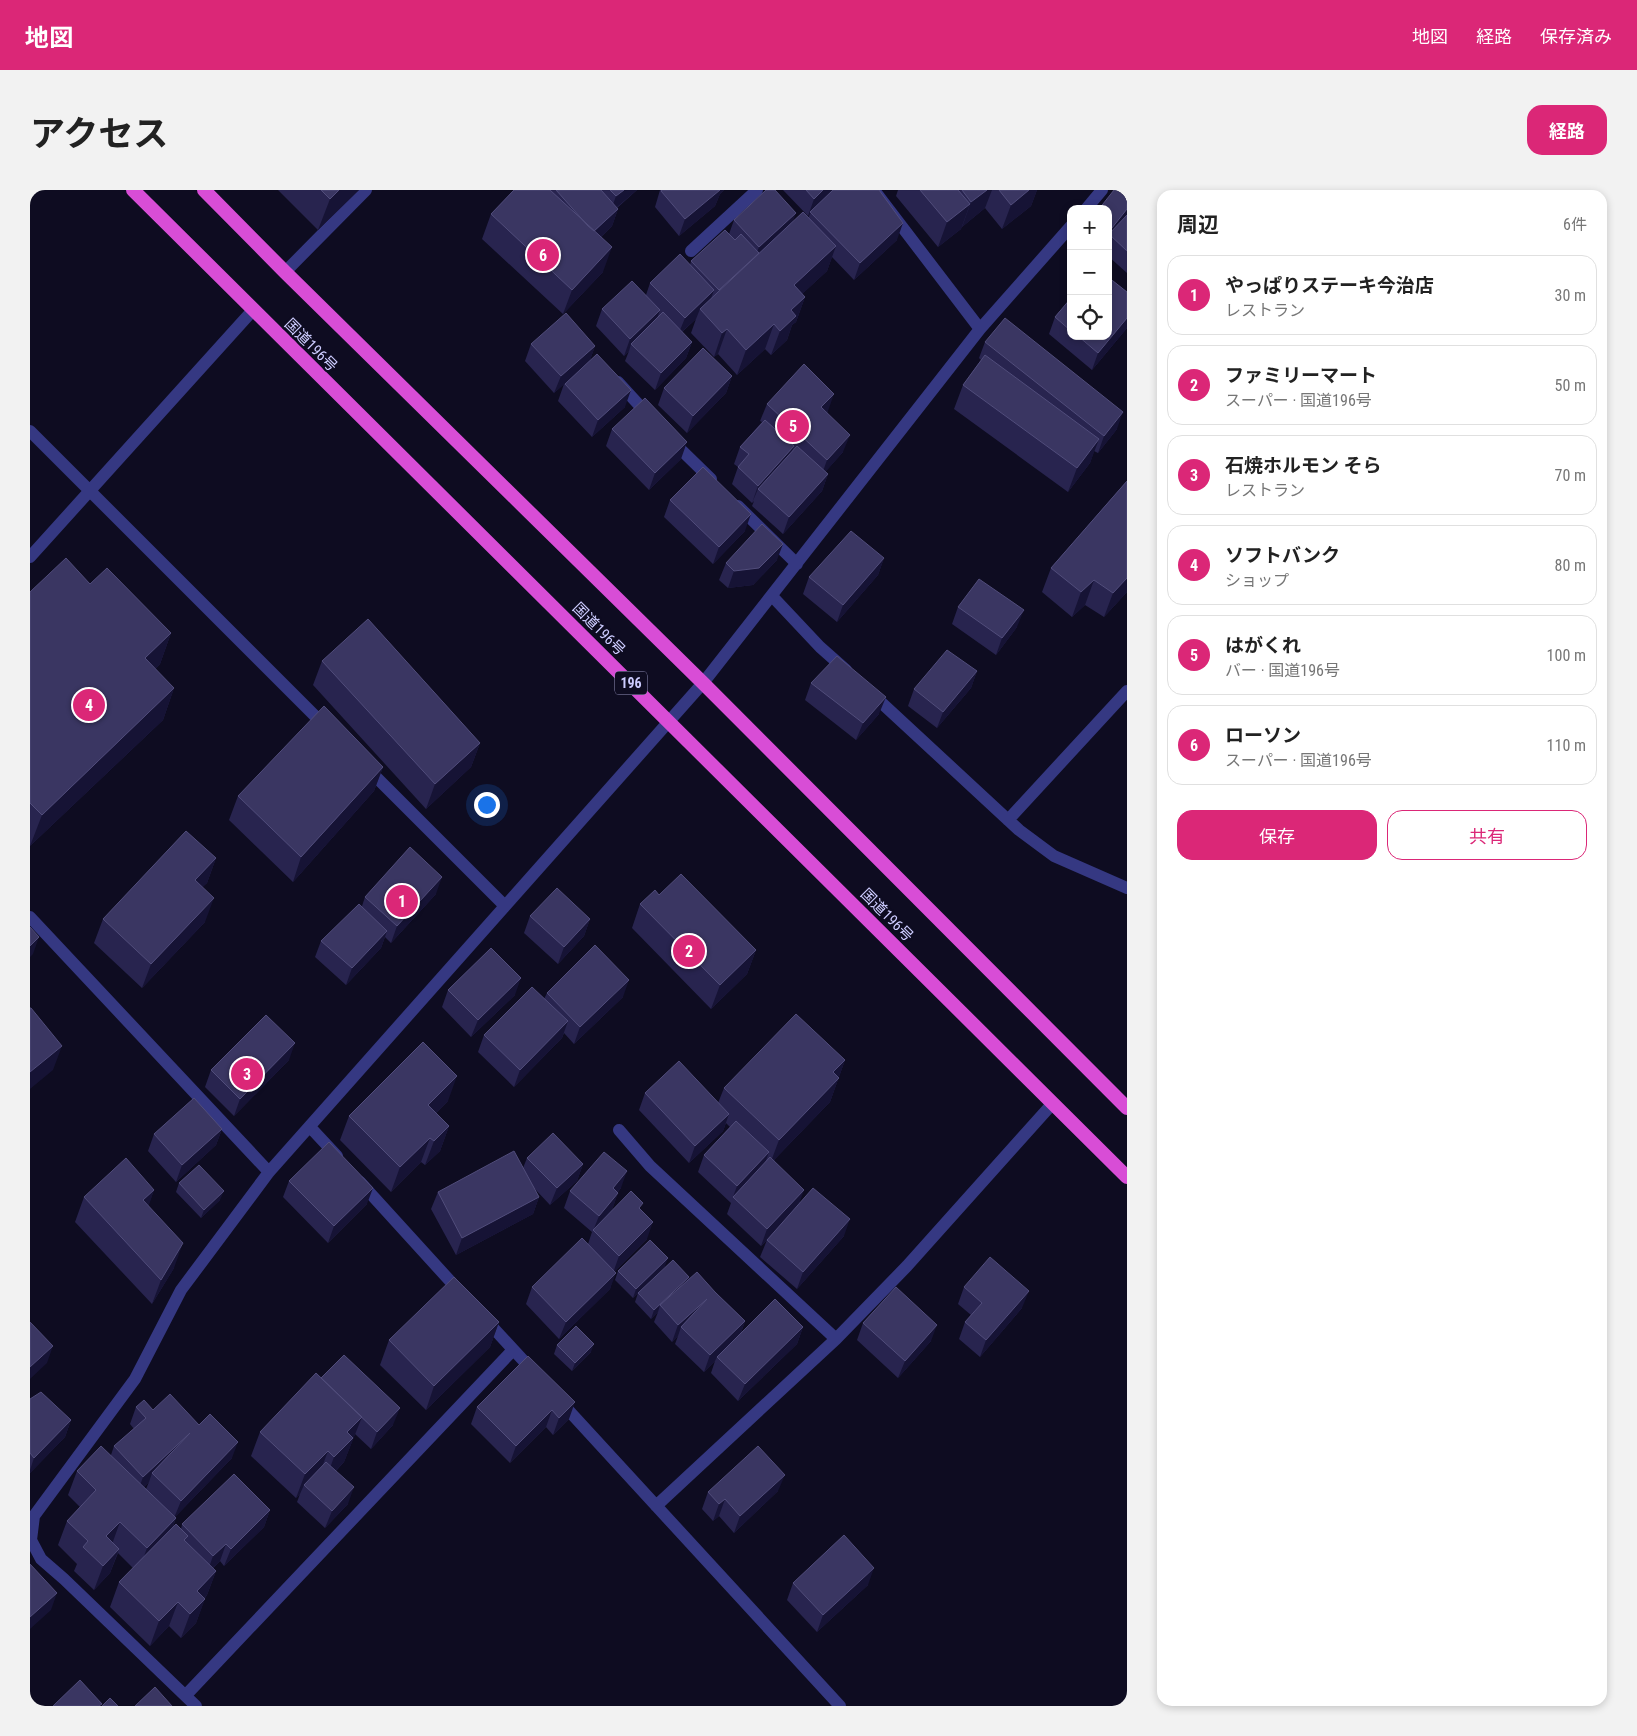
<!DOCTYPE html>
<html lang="ja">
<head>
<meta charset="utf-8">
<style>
  :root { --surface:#fff; --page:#f2f2f2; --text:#222; --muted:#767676; --line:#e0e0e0; --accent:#db2777 }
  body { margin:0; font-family:"Roboto Condensed","Noto Sans JP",sans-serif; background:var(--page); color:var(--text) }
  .controls { position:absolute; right:15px; top:15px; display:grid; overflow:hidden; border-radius:10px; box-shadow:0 2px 8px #0003 }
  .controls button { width:45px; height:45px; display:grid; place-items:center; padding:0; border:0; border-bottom:1px solid var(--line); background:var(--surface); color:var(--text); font:25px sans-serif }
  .you { position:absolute; left:456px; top:614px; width:18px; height:18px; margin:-12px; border:4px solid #fff; border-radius:50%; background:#1a73e8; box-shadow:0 0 0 8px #1a73e833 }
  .badge { display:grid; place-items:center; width:32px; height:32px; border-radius:50%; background:var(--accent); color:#fff; font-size:16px; font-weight:700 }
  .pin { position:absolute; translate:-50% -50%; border:2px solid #fff; box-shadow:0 1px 5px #0006 }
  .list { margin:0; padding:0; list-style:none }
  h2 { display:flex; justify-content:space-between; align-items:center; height:65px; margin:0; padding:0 20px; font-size:21px }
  h2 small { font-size:16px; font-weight:400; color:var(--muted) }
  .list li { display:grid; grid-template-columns:32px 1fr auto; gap:15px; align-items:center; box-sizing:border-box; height:80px; margin:0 10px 10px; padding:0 10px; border:1px solid var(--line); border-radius:15px }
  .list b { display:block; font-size:19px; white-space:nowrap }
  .list p { margin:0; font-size:16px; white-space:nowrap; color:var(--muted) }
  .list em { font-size:16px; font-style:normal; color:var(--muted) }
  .actions { display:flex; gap:10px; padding:15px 20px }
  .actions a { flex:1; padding:11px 0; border:1px solid var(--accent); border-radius:15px; text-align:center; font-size:18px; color:var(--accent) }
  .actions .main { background:var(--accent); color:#fff }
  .icon { flex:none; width:28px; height:28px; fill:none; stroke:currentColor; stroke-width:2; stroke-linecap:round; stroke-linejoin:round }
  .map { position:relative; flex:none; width:1097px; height:1516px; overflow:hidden; border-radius:15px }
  header { display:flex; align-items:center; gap:30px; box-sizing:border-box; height:70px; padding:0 25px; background:var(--accent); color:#fff }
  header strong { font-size:24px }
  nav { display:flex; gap:28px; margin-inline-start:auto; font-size:18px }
  .intro { display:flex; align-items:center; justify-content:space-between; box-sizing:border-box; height:120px; padding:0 30px }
  h1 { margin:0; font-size:35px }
  .button { padding:12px 22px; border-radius:15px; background:var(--accent); color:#fff; font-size:18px; font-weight:700 }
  main { display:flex; gap:30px; padding:0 30px }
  aside { flex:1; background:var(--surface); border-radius:15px; box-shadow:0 2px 8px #0003 }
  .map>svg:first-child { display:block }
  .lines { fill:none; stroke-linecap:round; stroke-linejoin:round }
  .minor { stroke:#353882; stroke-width:12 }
  .trunk { stroke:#d84dd6; stroke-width:14 }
  .wall { fill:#28244f; fill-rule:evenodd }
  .shaded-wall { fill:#161335 }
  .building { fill:#3a3662; stroke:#514d7b }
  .labels { text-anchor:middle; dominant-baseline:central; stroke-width:4.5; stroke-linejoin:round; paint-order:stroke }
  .shield { fill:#0e0c21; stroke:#9492bc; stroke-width:1 }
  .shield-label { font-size:14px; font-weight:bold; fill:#cdccff }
  .street-label { font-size:15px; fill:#cdccff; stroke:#0e0c21 }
</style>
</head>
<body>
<header>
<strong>地図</strong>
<nav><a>地図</a><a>経路</a><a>保存済み</a></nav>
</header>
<div class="intro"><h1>アクセス</h1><a class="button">経路</a></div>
<main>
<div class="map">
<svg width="1097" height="1516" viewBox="0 0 1097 1516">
  <rect width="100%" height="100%" fill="#0e0c21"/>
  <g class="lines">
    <path class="minor" d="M844 0 950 139
      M1056 19 1072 0
      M661 61 727 0
      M255 82 336 0
      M588 192 620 227
      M0 241 295 536
      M642 251 681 289
      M708 316 767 374
      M0 367 223 120
      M742 406 790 457 816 480
      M842 504 989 640 1024 666 1097 698
      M336 577 475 716
      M978 630 1097 501
      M0 727 239 982
      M280 937 307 966
      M589 940 620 976 806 1149
      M330 992 431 1103
      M455 1129 504 1182
      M529 1210 810 1516
      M626 1316 806 1149 877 1076 1023 913
      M156 1505 483 1160
      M166 1516 34 1389 11 1369 1 1350 4 1326 105 1189 151 1100 239 982 673 493 950 139 1041 36"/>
    <path class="trunk" d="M103 0 1097 987
      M174 0 255 82 673 493 1097 918"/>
  </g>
  <path class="wall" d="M248 0H329L288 40Z
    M484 0H607L587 18 588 19 582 36 571 47 573 82 533 124 452 49 461 24Z
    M630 0H694L690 4 685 16 649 46 625 17Z
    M753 0H849L867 50 824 90 802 67 797 81 772 104 775 107 766 132 762 135 757 150 741 165 735 159 707 185 688 164 684 167 661 143 666 129 652 142 662 152 656 168 625 200 595 171 599 161 594 166 566 136 572 119 616 105 620 93 660 75 661 71 699 44 704 30 763 32 778 28 780 24 778 26Z
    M868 0H1007L1001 16 972 39 955 18 932 37V36L931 39 908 57 866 6Z
    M1097 0V83L1078 66V19Z
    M1078 87 1097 102V138L1062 180 1019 144 1025 127 1041 108V146H1078Z
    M955 152 1087 239 1068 263 1064 261 1060 273 1038 302 924 219 933 195 951 170 949 168Z
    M501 154 565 156 560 170 595 217 562 247 528 211 534 194 524 203 495 171Z
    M702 186 696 203 657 243 628 215 634 198Z
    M737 214 798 221 797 222 813 262 795 282 798 284 792 301 753 344 722 316 724 311 722 313 702 294 708 277 704 274 710 257 732 232 730 231Z
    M582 239 651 269 619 300 576 256Z
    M1097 291V402L1074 427 1055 415 1042 427 1012 402 1021 378Z
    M640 310 715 341 683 374 634 327Z
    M854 368 848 385 807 432 773 404 779 387Z
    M747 370 723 395 698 398 689 390 696 373Z
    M60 394 141 443 130 474 125 479 144 498 133 530 0 656V402Z
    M928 417 987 437 966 465 922 434Z
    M292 471 450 553 441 577 396 619 283 495Z
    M947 481 941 498 907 538 878 516 884 499Z
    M781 493 849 524 826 550 775 510Z
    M353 577 344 601 263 692 199 630 208 606Z
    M186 668 177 693 172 697 175 732 112 798 64 753 73 729Z
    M406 704 361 753 355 747 351 758 316 795 285 767 291 751 332 716 335 707Z
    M629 705 726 760 717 784 681 819 602 738 610 714Z
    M500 726 560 729 554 746 528 774 494 743Z
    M418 800 485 805 441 847 412 817Z
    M517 803 593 807 544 854 534 843 532 848 484 897 448 862 454 845 514 809Z
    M259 870 204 926 175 897 181 880Z
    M815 870 800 912 744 970 770 1013 814 1046 767 1099 730 1067 737 1050 731 1056 697 1024 701 1013 668 982 674 965 700 937 696 933 693 941 659 973 609 920 615 903 688 913 694 898Z
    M418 911 406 923 419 936 410 961 395 975 391 972 361 1002 310 950 319 926Z
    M192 939 186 955 146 992 118 961 124 944Z
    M497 968 553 974 547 991 520 1015 504 998 509 1007 503 1024 426 1065 401 1019 408 1002 493 978Z
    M259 991 337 1014 298 1053 253 1007Z
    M149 993 190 1010 171 1028 146 1002Z
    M591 998 588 1002 582 1020 579 1024 611 1020 617 1049 585 1081 580 1099 529 1149 496 1114 502 1097 558 1054 562 1042 534 1018 540 1001Z
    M124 1000 118 1016 144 1078 122 1114 45 1032 54 1007Z
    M635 1076 603 1108 585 1090 588 1081Z
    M659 1087 657 1091 685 1102 715 1131 711 1143 773 1137 767 1154 708 1211 681 1183 685 1171 674 1182 645 1154 648 1146 642 1152 624 1132 628 1122 621 1129 605 1112 608 1103Z
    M934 1097 992 1118 950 1167 929 1149 935 1132 941 1125 928 1114Z
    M469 1132 460 1157 396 1220 350 1175 359 1150Z
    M833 1133 901 1151 868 1188 827 1150Z
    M527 1155 561 1162 542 1181 524 1164Z
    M498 1166 539 1229 523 1245 516 1237 480 1273 441 1234 447 1217Z
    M291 1188 363 1235 341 1259 325 1244 314 1272 306 1281 318 1314 295 1338 267 1312 270 1304 266 1308 221 1266 230 1242Z
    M0 1209 41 1230 35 1247 0 1283Z
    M106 1217 123 1220 169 1235 202 1268 145 1327 146 1328 143 1337 151 1339 152 1334 240 1320 234 1337 194 1376 190 1371 183 1378 186 1381 177 1405 175 1408 166 1433 151 1448 139 1436 120 1456 80 1417 89 1392 103 1378 88 1363 80 1383 64 1400 44 1381 47 1374 28 1355 37 1331 50 1317 38 1305 47 1281 81 1265 84 1256 104 1239 100 1234ZM119 1292 116 1299 114 1297Z
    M748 1301 704 1343 689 1326 683 1331 672 1319 678 1302Z
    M763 1393 838 1395 787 1442 757 1410Z"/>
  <path class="shaded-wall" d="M309 0H329L288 40 300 9Z
    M594 0H607L580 23 586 6Z
    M685 0H694L690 4 685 16 649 46 655 29Z
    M793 0H804L778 26 784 9Z
    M957 0H962L955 18 932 37 941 12Z
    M999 0H1007L1001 16 972 39 981 15Z
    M940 14 931 39 908 57 917 32Z
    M588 19 582 36 558 59 564 42Z
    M1097 19V28L1079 44 1078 47V43Z
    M766 23 760 40 725 67 729 57Z
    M873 33 867 50 824 90 830 73Z
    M806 56 797 81 755 120 764 95Z
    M582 57 573 82 533 124 542 100Z
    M684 100 678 117 670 119 666 129 648 145 655 128Z
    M775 107 766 132 762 135 757 150 741 165 750 141 761 120Z
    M630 120 624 137 601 154 599 161 594 166 600 149Z
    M1097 128V138L1062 180 1068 163Z
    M744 134 735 159 707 185 716 160Z
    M697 139 688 164 684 167 692 143Z
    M662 152 656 168 625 200 631 183Z
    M565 156 559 173 524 203 531 186Z
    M702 186 696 203 657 243 663 226Z
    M601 200 595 217 562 247 568 230Z
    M804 204 798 221 785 233 791 217Z
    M1093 222 1087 239 1068 263 1074 246Z
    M820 245 813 262 791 287 797 270Z
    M1069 249 1060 273 1038 302 1047 278Z
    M657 252 651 269 619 300 625 283Z
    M764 256 758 273 728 299 722 313 728 296Z
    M798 284 792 301 753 344 759 327Z
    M721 324 715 341 683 374 689 357Z
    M753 354 747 370 723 395 698 398 704 381Z
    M854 368 848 385 807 432 813 415Z
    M1097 388V402L1074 427 1083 403Z
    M1064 390 1055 415 1042 427 1051 402Z
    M994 420 987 437 966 465 972 448Z
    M141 443 130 474 104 499 115 468Z
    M947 481 941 498 907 538 913 522Z
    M144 498 133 530 0 656 12 625Z
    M856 507 849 524 826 550 833 533Z
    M450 553 441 577 396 619 405 594Z
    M353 577 344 601 263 692 271 667Z
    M186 668 177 693 156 714 165 690Z
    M412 687 406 704 361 753 367 736Z
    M184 708 175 732 112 798 121 774Z
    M560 729 554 746 528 774 534 757Z
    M357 741 351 758 316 795 322 778Z
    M9 747 3 764 0 767V756Z
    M726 760 717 784 681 819 690 795Z
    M491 788 485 805 441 847 448 830Z
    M599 790 593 807 544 854 550 837Z
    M538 831 532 848 484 897 490 880Z
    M265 853 259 870 204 926 210 909Z
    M32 856 23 880 0 899V882Z
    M815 870 800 912 740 974 749 950 803 882Z
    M427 886 418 911 389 940 398 915Z
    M699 924 693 941 659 973 665 956Z
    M419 936 410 961 395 975 404 951Z
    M192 939 186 955 146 992 152 975Z
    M400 948 391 972 361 1002 370 977Z
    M739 962 733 979 703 1007 707 996Z
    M553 974 547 991 520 1015 527 998Z
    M597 981 591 998 577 1015 583 998Z
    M343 998 337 1014 298 1053 304 1036Z
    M124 1000 116 1024 113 1010Z
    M774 1000 768 1017 731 1056 737 1039Z
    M194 1001 190 1010 171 1028 174 1020Z
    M588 1003 582 1020 564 1041H563L569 1026Z
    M509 1007 503 1024 426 1065 432 1048Z
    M820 1029 814 1046 767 1099 773 1082Z
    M623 1032 617 1049 583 1083 589 1066Z
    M153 1053 144 1078 122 1114 131 1090Z
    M638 1068 635 1076 603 1108 606 1099Z
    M586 1083 580 1099 529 1149 536 1132Z
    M659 1087 656 1096 630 1115 628 1122 621 1129 624 1120Z
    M999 1101 992 1118 950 1167 956 1150Z
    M677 1109 651 1137 648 1146 642 1152 648 1135Z
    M715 1131 709 1148 687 1167 685 1171 674 1182 680 1165Z
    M469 1132 460 1157 396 1220 404 1196Z
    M907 1135 901 1151 868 1188 875 1171Z
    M773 1137 767 1154 708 1211 715 1194Z
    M564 1154 561 1162 542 1181 545 1173Z
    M23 1156 17 1173 0 1189V1177Z
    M545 1212 539 1229 523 1245 529 1228Z
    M370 1218 363 1235 341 1259 347 1242Z
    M522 1220 516 1237 480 1273 486 1256Z
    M332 1227 314 1272 295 1292 304 1267 317 1242Z
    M41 1230 35 1247 0 1283V1280L4 1268Z
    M160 1243 122 1283 119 1292 107 1304 113 1287Z
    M208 1252 202 1268 144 1328 151 1311Z
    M298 1261 289 1285 274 1295 270 1304 266 1308 275 1284Z
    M755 1285 748 1301 704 1343 710 1326Z
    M324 1297 318 1314 295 1338 302 1321Z
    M695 1309 689 1326 683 1331 689 1314Z
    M240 1320 234 1337 194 1376 201 1359Z
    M146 1328 137 1352 108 1383 117 1358Z
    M90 1332 81 1357 67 1371 76 1346Z
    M196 1354 190 1371 177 1383 183 1366Z
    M89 1359 80 1383 64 1400 73 1376Z
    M844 1378 838 1395 787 1442 793 1425Z
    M186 1381 177 1405 160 1423 167 1401Z
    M27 1403 21 1420 0 1439V1427Z
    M175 1409 166 1433 151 1448 160 1424Z
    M148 1412 139 1436 120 1456 129 1431Z"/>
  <path class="building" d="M291 0H309L300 9Z
    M484 0H520L582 57 542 100 461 24Z
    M526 0H571L588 19 564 41 558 36Z
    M580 0H594L586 6Z
    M632 0H690L655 29 631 1Z
    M736 0H745L766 23 729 57 704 30Z
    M776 0H793L784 9Z
    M803 0H849L873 33 830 73 780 22Z
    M890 0H928L940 14 917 32Z
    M932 0H957L941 12Z
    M969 0H999L981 15Z
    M1084 0H1097V19L1078 43V19H1069Z
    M773 22 806 56 764 95 775 107 761 120 766 126 750 141 744 134 716 160 697 139 692 143 670 119Z
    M1097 25V61L1079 44Z
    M695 40 705 50 711 44 729 63 689 100 661 71Z
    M650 64 684 100 655 128 620 93Z
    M1078 87 1097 102V128L1068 163 1048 146H1078Z
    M602 91 630 120 600 149 572 119Z
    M1041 108V141L1025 127Z
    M633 122 662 152 631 183 601 154Z
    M536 123 565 156 531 186 501 154Z
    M975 128 1093 222 1074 246 955 152Z
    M673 158 702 186 663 226 634 198Z
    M567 164 601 200 568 230 535 194Z
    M955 165 1069 249 1047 278 933 195Z
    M774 174 804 204 791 217 820 245 797 270 737 214Z
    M615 208 657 252 625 283 582 239Z
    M735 230 764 256 728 296 708 277 719 264 710 257Z
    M767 256 798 284 759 327 728 299Z
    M673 277 721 324 689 357 640 310Z
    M1097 291V388L1083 403 1064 390 1051 402 1021 378Z
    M732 334 753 354 729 378 704 381 696 373Z
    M821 341 854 368 813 415 779 387Z
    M36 368 60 394 77 378 141 443 115 468 144 498 12 625 0 613V402Z
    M949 389 994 420 972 448 928 417Z
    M338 429 450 553 405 594 292 471Z
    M917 460 947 481 913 522 884 499Z
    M807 466 856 507 833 533 781 493Z
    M294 516 353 577 271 667 208 606Z
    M156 641 186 668 165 690 184 708 121 774 73 729Z
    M380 657 412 687 367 736 335 707Z
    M651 684 726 760 690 795 610 714 625 700 629 705Z
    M527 698 560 729 534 757 500 726Z
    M329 714 357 741 322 778 291 751Z
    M0 737 9 747 0 756Z
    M565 755 599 790 550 837 517 803Z
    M461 758 491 788 448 830 418 800Z
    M502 797 538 831 490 880 454 845Z
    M0 818H1L32 856 0 882Z
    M766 824 815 870 803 882 809 888 749 950 694 898Z
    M236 825 265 853 210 909 181 880Z
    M393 852 427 886 398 915 419 936 404 951 400 948 370 977 319 926Z
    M649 871 699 924 665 956 615 903Z
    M164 908 192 939 152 975 124 944Z
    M706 931 739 962 707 996 674 965Z
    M523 943 553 974 527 998 497 968Z
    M299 952 343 998 304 1036 259 991Z
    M484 961 509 1007 432 1048 408 1002Z
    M574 962 597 981 583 998 588 1003 569 1026 540 1001Z
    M740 967 774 1000 737 1039 703 1007Z
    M96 968 124 1000 113 1010 153 1053 131 1090 54 1007Z
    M169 975 194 1001 174 1020 149 993Z
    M783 998 820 1029 773 1082 737 1050Z
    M601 1001 613 1013 609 1018 623 1032 589 1066 563 1040Z
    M552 1048 586 1083 536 1132 502 1097Z
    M620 1050 638 1068 606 1099 588 1081Z
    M960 1067 999 1101 956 1150 935 1132 952 1113 934 1097Z
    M643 1070 659 1087 624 1120 608 1103Z
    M667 1082 685 1102 715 1131 680 1165 651 1137 677 1109 648 1135 630 1115Z
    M424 1087 469 1132 404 1196 359 1150Z
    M866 1097 907 1135 875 1171 833 1133Z
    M745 1109 773 1137 715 1194 687 1167Z
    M0 1132 23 1156 0 1177Z
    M546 1136 564 1154 545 1173 527 1155Z
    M314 1165 370 1218 347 1242 291 1188Z
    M498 1166 545 1212 529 1228 522 1220 486 1256 447 1217Z
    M286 1183 332 1227 317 1242 323 1248 304 1267 298 1261 275 1284 230 1242Z
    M11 1202 41 1230 4 1268 0 1263V1209Z
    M140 1204 169 1235 180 1224 208 1252 151 1311 122 1283 160 1243 113 1287 84 1256 116 1228 106 1217 114 1210 123 1220Z
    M71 1256 146 1328 117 1358 90 1332 76 1346 89 1359 73 1376 53 1357 58 1351 37 1331 66 1300 47 1281Z
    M728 1256 755 1285 710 1326 695 1309 689 1314 678 1302Z
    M296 1272 324 1297 302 1321 274 1295Z
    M204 1284 240 1320 201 1359 196 1354 183 1366 152 1334Z
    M146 1334 158 1346 154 1350 186 1381 167 1401 175 1409 160 1424 148 1412 129 1431 89 1392Z
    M814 1345 844 1378 793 1425 763 1393Z
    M0 1374 27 1403 0 1427Z
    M50 1490 72 1514 69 1516H23Z
    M125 1497 142 1516H105Z
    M80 1508 88 1516H72Z"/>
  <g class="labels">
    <rect class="shield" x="585" y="481.5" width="32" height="23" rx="4"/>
    <g class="shield-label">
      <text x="601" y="493">196</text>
    </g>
    <g class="street-label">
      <text transform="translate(281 155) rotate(45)">国道196号</text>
      <text transform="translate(569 439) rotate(45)">国道196号</text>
      <text transform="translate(857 725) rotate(45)">国道196号</text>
    </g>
  </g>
</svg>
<div class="controls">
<button>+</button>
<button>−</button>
<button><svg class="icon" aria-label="locate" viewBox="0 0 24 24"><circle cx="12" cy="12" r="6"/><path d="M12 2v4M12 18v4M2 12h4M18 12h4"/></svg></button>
</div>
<div class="you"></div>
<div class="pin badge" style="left:372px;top:711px">1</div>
<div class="pin badge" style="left:659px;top:761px">2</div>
<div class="pin badge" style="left:217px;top:884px">3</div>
<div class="pin badge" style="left:59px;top:515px">4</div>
<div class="pin badge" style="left:763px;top:236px">5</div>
<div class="pin badge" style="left:513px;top:65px">6</div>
</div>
<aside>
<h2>周辺<small>6件</small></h2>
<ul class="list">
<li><span class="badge">1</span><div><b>やっぱりステーキ今治店</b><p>レストラン</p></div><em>30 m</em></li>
<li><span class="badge">2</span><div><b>ファミリーマート</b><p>スーパー · 国道196号</p></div><em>50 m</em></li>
<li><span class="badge">3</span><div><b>石焼ホルモン そら</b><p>レストラン</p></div><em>70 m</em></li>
<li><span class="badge">4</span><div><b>ソフトバンク</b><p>ショップ</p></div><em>80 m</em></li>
<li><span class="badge">5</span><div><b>はがくれ</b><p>バー · 国道196号</p></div><em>100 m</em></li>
<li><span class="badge">6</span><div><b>ローソン</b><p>スーパー · 国道196号</p></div><em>110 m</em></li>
</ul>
<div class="actions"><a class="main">保存</a><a>共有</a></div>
</aside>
</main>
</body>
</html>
